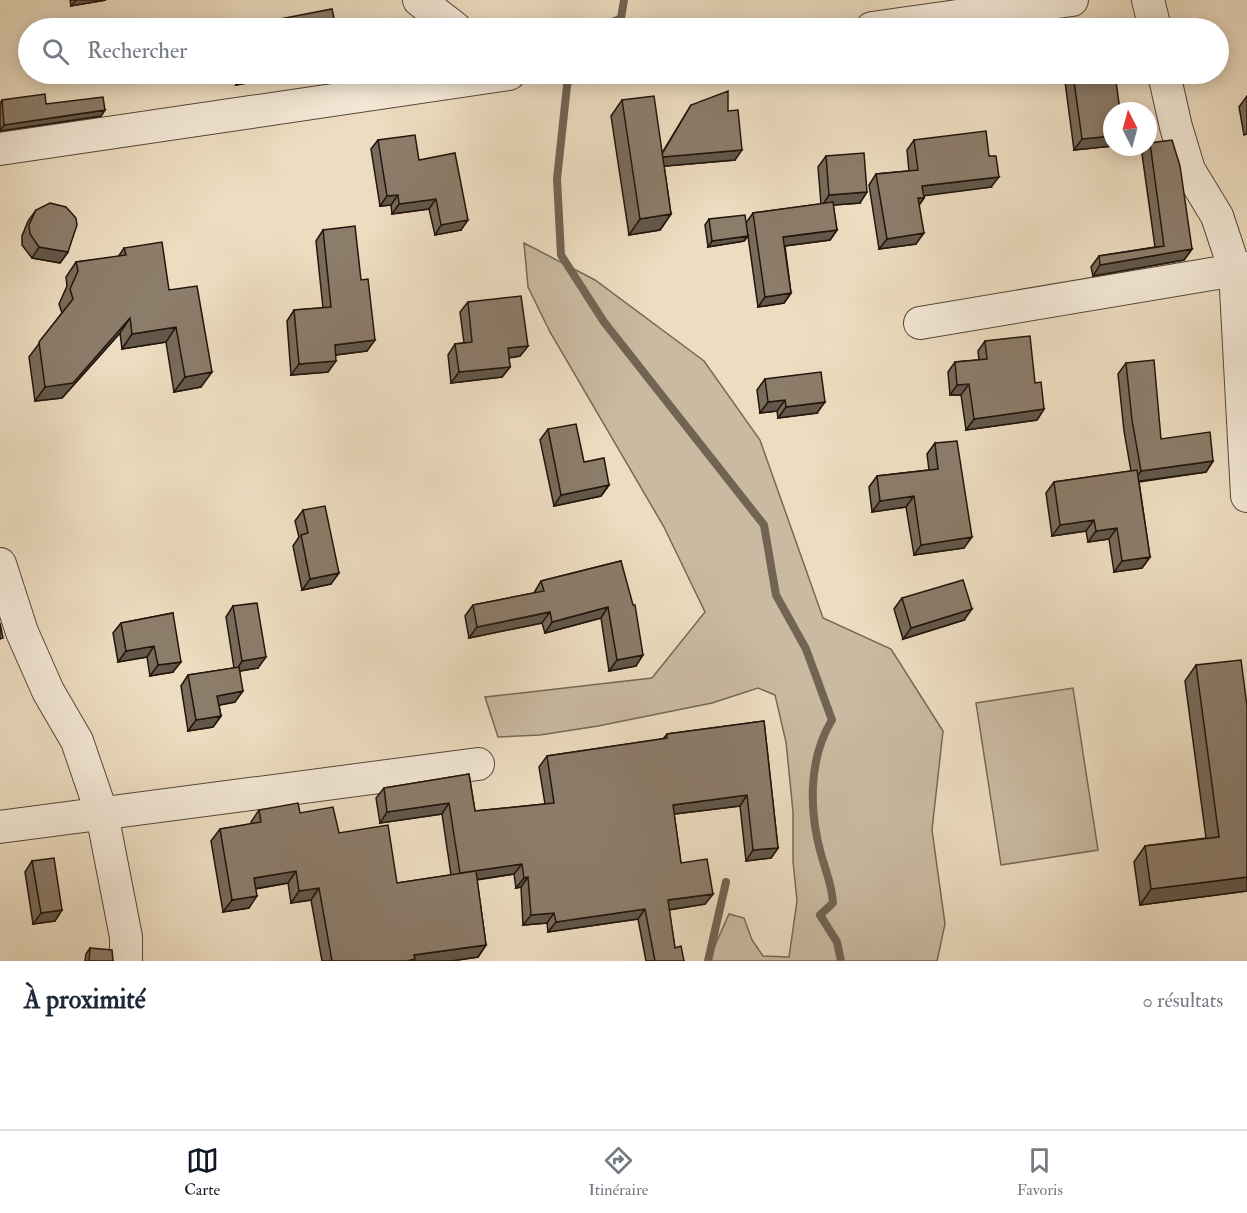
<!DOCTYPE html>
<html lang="fr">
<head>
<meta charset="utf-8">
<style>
  :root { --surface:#fff; --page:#f2f2f3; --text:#1f2937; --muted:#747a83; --line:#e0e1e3; --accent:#111827 }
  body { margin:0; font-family:"IM FELL Double Pica",serif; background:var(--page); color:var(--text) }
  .compass { position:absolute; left:1103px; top:102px; width:54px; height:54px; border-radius:50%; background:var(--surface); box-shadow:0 3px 15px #0003; rotate:354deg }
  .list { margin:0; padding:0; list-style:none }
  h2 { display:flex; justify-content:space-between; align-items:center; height:78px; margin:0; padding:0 24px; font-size:26px }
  h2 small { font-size:20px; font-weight:400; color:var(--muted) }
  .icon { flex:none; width:33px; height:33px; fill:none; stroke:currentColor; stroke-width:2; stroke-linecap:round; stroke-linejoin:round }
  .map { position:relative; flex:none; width:1247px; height:961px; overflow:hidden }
  .search { position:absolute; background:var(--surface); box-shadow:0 3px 15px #0003; left:18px; right:18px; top:18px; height:66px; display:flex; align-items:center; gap:15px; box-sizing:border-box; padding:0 21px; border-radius:33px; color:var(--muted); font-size:22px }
  .sheet { height:168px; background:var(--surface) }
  nav { display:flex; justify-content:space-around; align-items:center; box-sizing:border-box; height:84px; border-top:2px solid var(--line); background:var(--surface); font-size:16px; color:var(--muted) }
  nav a { display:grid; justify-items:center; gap:3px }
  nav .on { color:var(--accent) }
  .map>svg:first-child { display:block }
  .green { fill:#cabaa1; stroke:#766856; stroke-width:1.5 }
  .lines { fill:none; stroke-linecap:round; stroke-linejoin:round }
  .stream { stroke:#726453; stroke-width:8 }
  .street-casing { stroke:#554739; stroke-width:34 }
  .street { stroke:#f3e8d6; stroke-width:32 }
  .wall { fill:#786b5b; stroke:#22150c; stroke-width:1.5 }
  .shaded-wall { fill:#62574a; stroke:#22150c; stroke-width:1.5 }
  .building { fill:#8c7c6a; stroke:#22150c; stroke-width:1.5 }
</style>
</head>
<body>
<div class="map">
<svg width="1247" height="961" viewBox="0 0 1247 961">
  <rect width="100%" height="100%" fill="#eddcc0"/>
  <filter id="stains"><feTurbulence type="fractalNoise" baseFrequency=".00333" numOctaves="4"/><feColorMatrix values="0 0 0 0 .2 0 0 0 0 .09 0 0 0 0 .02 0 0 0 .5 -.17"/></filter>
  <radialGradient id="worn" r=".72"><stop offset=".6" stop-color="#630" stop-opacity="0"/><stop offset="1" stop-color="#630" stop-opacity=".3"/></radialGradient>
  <path class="green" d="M524 243 595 280 704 361 760 440 823 618 891 649 943 731 932 830 945 924 937 961H708L729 914 744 918 752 940 763 956 789 957 797 901 793 861V812L786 742 775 695 758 688 712 703 598 726 540 735 498 737 485 697 652 678 705 612 664 527 550 332 528 287Z
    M1073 688 1098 850 1001 865 976 703Z"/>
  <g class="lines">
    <path class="stream" d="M600 28 621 18 624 0
      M570 74 567 86 557 179 561 255 604 322 764 525 776 595 806 649 832 720C808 759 809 811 821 854 826 872 832 885 833 903L820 915 837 942 841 961
      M708 961 726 882"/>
    <defs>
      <path id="street" d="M419 0 455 28
        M1148 0 1155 28
        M872 28 1072 0
        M1164 74 1176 127 1189 170 1217 216 1235 270 1247 496
        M0 149 509 74
        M920 323 1247 268
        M0 564 22 632 48 691 77 741 102 814 126 937V961
        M0 827 478 764"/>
    </defs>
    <use href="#street" class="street-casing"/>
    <use href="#street" class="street"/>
  </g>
  <path class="wall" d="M70 0H106L71 6Z
    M234 74H298L236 85Z
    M1064 74H1115L1112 111V146L1074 150Z
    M1247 96V134L1244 135 1239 107Z
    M2 100 105 110 101 116 0 131V103Z
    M622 100 662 153 691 105 728 111 735 160 664 166 671 214 660 230 629 235 611 116Z
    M378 140 419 160 461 230 435 235 429 209 392 214 391 205 380 206 371 149Z
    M914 140 991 187 924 195V198L919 205 916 244 879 249 869 185 876 174 909 171 907 150Z
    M1150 143 1192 249 1184 260 1093 276 1091 267 1099 256 1155 247 1142 154 1147 147H1148Z
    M826 156 860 203 833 205 837 230 830 240 785 246 791 293 784 303 758 307 748 236 744 241 708 247 705 225 709 219 746 223 753 213 821 204 818 167Z
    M36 210 68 252 60 263 32 258 22 245V236L28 221Z
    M323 230 367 351 336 355 328 372 291 375 287 321 294 310 323 308 316 241Z
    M124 248 169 290 201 387 174 392 166 342 122 349 120 333 62 398 35 401 29 357 62 313 59 304 67 286 66 277 76 262 118 257Z
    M468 302 528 346 520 356 509 358 510 367 502 377 451 383 448 355 455 344 464 343 460 312Z
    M985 341 1035 383 1044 409 1037 420 966 430 961 395H950L948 372 955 362 979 360 978 351Z
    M1126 363 1161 439 1213 461 1206 472 1139 482 1150 557 1142 568 1114 572 1109 539 1088 542 1086 531 1052 536 1046 493 1054 482 1131 471 1124 431 1118 374Z
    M765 379 817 413 778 418 777 411 760 413 757 390Z
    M548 429 609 485 601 496 554 506 540 440Z
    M935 443 964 548 914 555 906 507 872 512 869 487 877 476 929 470 927 454Z
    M303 510 331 584 302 590 293 546 299 537 295 521Z
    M621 561 636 666 609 671 601 618 545 633 542 623 469 638 465 616 473 605 534 593 541 581Z
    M902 598 964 620 903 639 894 609Z
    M233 606 258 668 240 671 235 702 219 705 221 716 213 727 188 731 181 686 188 675 234 668 226 617Z
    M173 613V672L150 676 147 657 118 662 113 633 121 623Z
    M1196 665 1247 891 1140 905 1134 862 1145 846 1206 838 1185 681Z
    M764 721 778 848 771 858 746 861 740 806 674 814 681 863 713 894 705 904 669 910 675 948 684 961H646L638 919 548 932 547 923 523 925 521 887 516 888 514 874 477 880 486 945 478 957 451 961H322L311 900 291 903 288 883 256 889 249 908 223 912 211 841 220 829 251 824V822L259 810 300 813 339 833 397 883 451 875 442 814 380 823 376 798 384 788 469 774 475 811 545 804 539 767 547 756 663 739 667 734Z
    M32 861 55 921 33 924 25 872Z
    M90 948 113 961H85L86 954Z"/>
  <path class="shaded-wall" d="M76 0H106L71 6Z
    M244 74H298L236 85Z
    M105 110 101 116 0 131 4 125Z
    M1112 136V146L1074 150 1082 139Z
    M742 150 735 160 654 167 661 157Z
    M999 177 991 187 915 197 922 186Z
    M867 192 860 203 822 206 829 195Z
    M398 195 391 205 380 206 387 196Z
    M918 198H924L917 208Z
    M436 199 429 209 392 214 399 204Z
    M671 214 660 230 629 235 640 219Z
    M468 220 461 230 435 235 441 225Z
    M837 230 830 240 776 247 783 237Z
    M924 233 916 244 879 249 887 239Z
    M748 236 744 241 708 247 712 241Z
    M39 247 68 252 60 263 32 258Z
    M1192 249 1184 260 1093 276 1100 265Z
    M791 293 784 303 758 307 765 297Z
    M130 318 120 333 62 398 35 401 45 387Z
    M176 327 166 342 122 349 132 334Z
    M375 340 367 351 327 356 335 345Z
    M528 346 520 356 500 359 508 348Z
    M336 361 328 372 291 375 299 364Z
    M510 367 502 377 451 383 459 372Z
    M212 372 201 387 174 392 185 377Z
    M969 384 961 395H950L957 385Z
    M785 400 777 411 760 413 768 402Z
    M825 402 817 413 778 418 786 407Z
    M1044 409 1037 420 966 430 974 419Z
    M1213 461 1206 472 1133 482 1141 471Z
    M609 485 601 496 554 506 561 495Z
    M914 496 906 507 872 512 880 501Z
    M1094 520 1086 531 1052 536 1060 525Z
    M1117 528 1109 539 1088 542 1096 531Z
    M972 537 964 548 914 555 921 545Z
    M1150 557 1142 568 1114 572 1122 561Z
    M339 573 331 584 302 590 310 579Z
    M608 607 601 618 545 633 552 622Z
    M972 609 964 620 903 639 911 628Z
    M550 612 542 623 469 638 477 627Z
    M154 646 147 657 118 662 126 651Z
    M643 655 636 666 609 671 617 660Z
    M266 657 258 668 235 672 242 661Z
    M181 662 173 672 150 676 158 665Z
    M243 691 235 702 210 707 217 696Z
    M221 716 213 727 188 731 196 720Z
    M747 795 740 806 666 815 673 805Z
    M449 803 442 814 380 823 387 812Z
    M778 848 771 858 746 861 753 850Z
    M522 864 514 874 453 883 460 873Z
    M296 871 288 883 246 890 254 878Z
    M528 877 521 887 516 888 524 878Z
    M1247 877V891L1140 905 1151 889Z
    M319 888 311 900 291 903 299 891Z
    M713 894 705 904 661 911 668 900Z
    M257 896 249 908 223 912 232 900Z
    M645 909 638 919 548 932 556 922Z
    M62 910 55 921 33 924 41 913Z
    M554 913 547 923 523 925 531 915Z
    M486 945 478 957 451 961H407L414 955Z"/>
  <path class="building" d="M332 9 336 28H239V27Z
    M1073 74H1115L1120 111H1112V136L1082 139Z
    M728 91V111L738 110 742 150 663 157 662 154 691 105Z
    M45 94 46 104 103 97 105 110 4 125 2 100Z
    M654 96 671 214 640 219 622 100Z
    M986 131 989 156H996L999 177 922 186 924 198H918L924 233 887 239 876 174 918 170 914 140Z
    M415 135 419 160 455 153 468 220 441 225 436 199 399 204 398 195 387 196 378 140Z
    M1172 140 1180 166 1192 249 1100 265 1099 256 1164 246 1150 143Z
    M864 153 867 192 829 195 826 156Z
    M833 202 837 230 783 237 791 293 765 297 753 213Z
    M50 203 66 207 76 218 77 225 68 252 39 247 30 234 29 225 36 210Z
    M745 215 748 236 712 241 709 219Z
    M355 226 361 280 368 279 375 340 335 345 336 361 299 364 294 310 331 307 323 230Z
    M162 242 169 290 197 286 212 372 185 377 176 327 132 334 130 318 73 383 45 387 39 342 73 299 70 289 78 271 76 262 126 255 124 248Z
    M521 296 528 346 508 348 510 367 459 372 455 344 472 342 468 302Z
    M1030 336 1035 383 1041 382 1044 409 974 419 969 384 957 385 955 362 987 359 985 341Z
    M1154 360 1161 439 1210 432 1213 461 1141 471 1132 420 1126 363Z
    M821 372 825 402 786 407 785 400 768 402 765 379Z
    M576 424 584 462 604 458 609 485 561 495 548 429Z
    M957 441 972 537 921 545 914 496 880 501 877 476 938 469 935 443Z
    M1137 470 1150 557 1122 561 1117 528 1096 531 1094 520 1060 525 1054 482Z
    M325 506 339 573 310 579 301 535 308 533 303 510Z
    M621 561 633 605H635L643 655 617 660 608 607 552 622 550 612 477 627 473 605 544 591 541 581Z
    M963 580 972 609 911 628 902 598Z
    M257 603 266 657 242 661 233 606Z
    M173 613 181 662 158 665 154 646 126 651 121 623Z
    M0 623 3 638 0 639Z
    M1241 660 1247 706V877L1151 889 1145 846 1219 837 1196 665Z
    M239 667 243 691 217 696 221 716 196 720 188 675Z
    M764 721 778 848 753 850 747 795 673 805 681 863 707 859 713 894 668 900 675 948 681 946 684 961H655L645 909 556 922 554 913 531 915 528 877 524 878 522 864 460 873 449 803 387 812 384 788 469 774 475 811 554 803 547 756 667 738V734Z
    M298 803 300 813 333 807 339 833 388 825 397 883 476 871 486 945 414 955 415 959 407 961H332L319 888 299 891 296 871 254 878 257 896 232 900 220 829 261 822 259 810Z
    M54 858 62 910 41 913 32 861Z
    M90 948 112 950 113 961H89Z"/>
  <rect width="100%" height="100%" filter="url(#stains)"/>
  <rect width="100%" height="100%" fill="url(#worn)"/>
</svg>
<svg class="compass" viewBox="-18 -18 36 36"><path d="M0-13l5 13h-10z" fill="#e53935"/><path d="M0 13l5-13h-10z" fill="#747a83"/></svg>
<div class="search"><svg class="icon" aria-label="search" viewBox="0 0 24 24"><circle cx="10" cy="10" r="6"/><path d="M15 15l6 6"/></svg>Rechercher</div>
</div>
<section class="sheet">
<h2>À proximité<small>0 résultats</small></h2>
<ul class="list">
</ul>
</section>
<nav>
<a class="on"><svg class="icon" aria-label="map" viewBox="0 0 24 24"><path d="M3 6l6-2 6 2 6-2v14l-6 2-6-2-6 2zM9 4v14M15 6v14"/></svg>Carte</a>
<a><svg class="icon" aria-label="directions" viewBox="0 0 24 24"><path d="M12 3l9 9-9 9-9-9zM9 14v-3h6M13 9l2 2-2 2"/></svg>Itinéraire</a>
<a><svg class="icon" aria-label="saved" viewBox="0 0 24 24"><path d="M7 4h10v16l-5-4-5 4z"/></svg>Favoris</a>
</nav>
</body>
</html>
